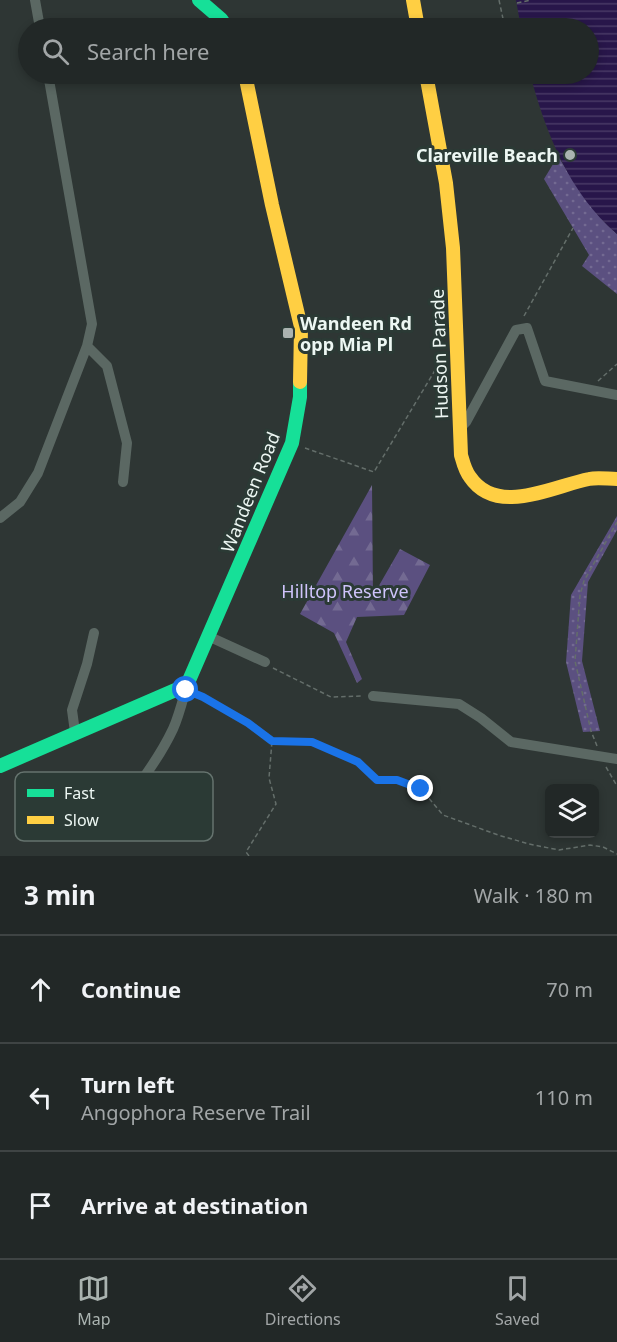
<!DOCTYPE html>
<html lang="en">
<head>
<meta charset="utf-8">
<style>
  :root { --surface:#222827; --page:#2e3433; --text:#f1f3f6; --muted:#a2a6a7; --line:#3f4444; --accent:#aab3b0 }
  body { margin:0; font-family:"Noto Sans",sans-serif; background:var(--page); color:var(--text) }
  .controls { position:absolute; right:18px; bottom:18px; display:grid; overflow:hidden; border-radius:9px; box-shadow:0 3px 9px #0003 }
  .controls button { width:54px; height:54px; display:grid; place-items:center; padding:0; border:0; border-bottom:2px solid var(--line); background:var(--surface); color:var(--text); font:30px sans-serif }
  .stop { position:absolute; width:18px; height:18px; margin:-14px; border:4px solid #1a73e8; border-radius:50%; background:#fff }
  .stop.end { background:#1a73e8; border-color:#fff; box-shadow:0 2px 6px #0008 }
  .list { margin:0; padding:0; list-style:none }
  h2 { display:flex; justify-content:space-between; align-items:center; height:78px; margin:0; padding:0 24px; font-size:26px }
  h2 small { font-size:20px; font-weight:400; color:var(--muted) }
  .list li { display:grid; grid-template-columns:39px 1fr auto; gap:18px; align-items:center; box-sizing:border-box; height:108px; padding:0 24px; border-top:2px solid var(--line) }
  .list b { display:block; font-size:22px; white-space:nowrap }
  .list p { margin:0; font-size:20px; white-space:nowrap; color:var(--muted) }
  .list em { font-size:20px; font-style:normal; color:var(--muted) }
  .icon { flex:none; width:33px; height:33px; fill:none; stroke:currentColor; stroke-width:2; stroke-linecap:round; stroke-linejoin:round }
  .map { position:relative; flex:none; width:617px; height:856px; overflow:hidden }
  .search { position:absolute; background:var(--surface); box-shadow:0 3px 9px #0003; left:18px; right:18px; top:18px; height:66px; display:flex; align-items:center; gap:15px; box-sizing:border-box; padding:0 21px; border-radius:33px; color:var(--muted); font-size:22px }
  .sheet { height:402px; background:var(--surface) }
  nav { display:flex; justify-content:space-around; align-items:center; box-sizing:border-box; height:84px; border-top:2px solid var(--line); background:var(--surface); font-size:16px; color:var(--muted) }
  nav a { display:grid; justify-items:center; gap:3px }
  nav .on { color:var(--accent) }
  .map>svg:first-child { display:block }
  .forest { fill:url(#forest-firs) }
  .park { fill:url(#park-dots) }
  .water { fill:url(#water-rules) }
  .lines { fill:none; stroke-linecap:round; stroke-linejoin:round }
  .path { stroke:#646e6a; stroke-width:1.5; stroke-dasharray:4.5 3; stroke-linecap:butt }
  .street { stroke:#5b6863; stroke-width:10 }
  .fast { stroke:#16e098; stroke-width:14 }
  .slow { stroke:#ffcf43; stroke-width:14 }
  .route { stroke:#1a73e8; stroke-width:8 }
  .poi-dot { fill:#aab3b0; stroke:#2b3a35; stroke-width:2 }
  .labels { text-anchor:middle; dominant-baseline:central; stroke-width:6; stroke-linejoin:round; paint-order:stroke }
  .poi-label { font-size:18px; font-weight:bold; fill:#edf7f3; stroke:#2b3a35; text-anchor:end }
  .street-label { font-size:18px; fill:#edf7f3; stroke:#2b3a35 }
  .park-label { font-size:18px; fill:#cfc4fb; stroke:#2b3a35 }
  .key { fill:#2b3a35; stroke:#65736e; stroke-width:1.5 }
  .key-label { font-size:16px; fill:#edf7f3 }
</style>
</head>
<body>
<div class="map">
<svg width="617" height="856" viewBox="0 0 617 856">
  <defs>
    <pattern id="forest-firs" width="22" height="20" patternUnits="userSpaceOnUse" patternTransform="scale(1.5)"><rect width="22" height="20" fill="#5b5080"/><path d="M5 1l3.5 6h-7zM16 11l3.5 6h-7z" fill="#736a92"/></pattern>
    <pattern id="park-dots" width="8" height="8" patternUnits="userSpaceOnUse" patternTransform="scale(1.5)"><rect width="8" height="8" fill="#5b5080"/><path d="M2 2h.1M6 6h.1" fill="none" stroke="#736a92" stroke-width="1.8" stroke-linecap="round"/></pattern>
    <pattern id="water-rules" width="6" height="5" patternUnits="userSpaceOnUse" patternTransform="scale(1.5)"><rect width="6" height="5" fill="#28164a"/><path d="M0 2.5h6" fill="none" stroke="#483965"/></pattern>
  </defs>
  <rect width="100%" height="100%" fill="#2e3634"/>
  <path class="forest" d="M372 485 373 596 400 549 430 565 404 615 357 617 346 642 362 679 357 683 334 633 300 614Z"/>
  <path class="park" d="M558 156C575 184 592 213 617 234V294L582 266 589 255 544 179Z
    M617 516V530L588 582 582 661 600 731 583 732 566 662 571 595Z"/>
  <path class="water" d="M516 0H617V234C569 193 546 133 530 74H588V28H521Z"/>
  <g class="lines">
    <path class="path" d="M499 0 505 28
      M517 3 531 0
      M524 74 527 82 532 75
      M524 316 573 228
      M598 381 617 364
      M305 448 374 472 443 357
      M273 668 331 697 363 696
      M196 694 248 723 271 741
      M597 746 591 731 575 661 580 595 584 581 617 522
      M606 767 617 786
      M249 856 246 852 276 804 269 778 272 741C284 742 298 740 310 742 335 746 359 763 377 780H397L421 789 443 815 498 835 529 844 559 850 590 845 603 847 617 854"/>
    <path class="street" d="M35 0 40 28
      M87 346 107 366 127 443 123 482
      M460 428 466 422 516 330 527 328 545 381 617 395
      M0 518 20 502 38 473 87 346 92 324 48 74
      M210 637 265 662
      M373 696 459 704 481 718 511 742 617 759
      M75 732 72 710 87 664 94 633
      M107 824C131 794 156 765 173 729 179 716 183 699 187 685"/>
    <path class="fast" d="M199 0 221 19 227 28
      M0 766 187 685 292 443 300 397V382"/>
    <path class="slow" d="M413 0 418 28
      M245 74 272 205 301 327 300 382
      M426 74 446 183 453 248 461 455C463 462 465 471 470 477 497 517 553 486 589 479 598 477 608 479 617 479"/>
  </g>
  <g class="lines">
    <path class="route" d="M186 690 203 697 248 723 272 741 312 742 358 762 377 780H397L421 789"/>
  </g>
  <g class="poi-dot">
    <circle cx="570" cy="155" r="6"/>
    <rect x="282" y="327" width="12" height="12" rx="3"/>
  </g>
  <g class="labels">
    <g class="poi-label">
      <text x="558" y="155">Clareville Beach</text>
      <text x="300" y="323" text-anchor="start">Wandeen Rd<tspan x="300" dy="21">opp Mia Pl</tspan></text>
    </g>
    <g class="street-label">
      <text transform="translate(439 354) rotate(-92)">Hudson Parade</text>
      <text transform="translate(250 492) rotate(-68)">Wandeen Road</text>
    </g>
    <g class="park-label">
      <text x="345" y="591">Hilltop Reserve</text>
    </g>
  </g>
  <rect x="15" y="772" width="198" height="69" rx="9" class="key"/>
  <rect x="27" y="789" width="27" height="8" fill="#16e098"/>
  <rect x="27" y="816" width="27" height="8" fill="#ffcf43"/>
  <g class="key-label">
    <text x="64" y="799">Fast</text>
    <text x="64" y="826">Slow</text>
  </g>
</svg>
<div class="controls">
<button><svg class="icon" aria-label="layers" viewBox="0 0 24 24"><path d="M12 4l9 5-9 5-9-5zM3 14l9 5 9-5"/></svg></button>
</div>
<div class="stop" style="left:186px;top:690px"></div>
<div class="stop end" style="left:421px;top:789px"></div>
<div class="search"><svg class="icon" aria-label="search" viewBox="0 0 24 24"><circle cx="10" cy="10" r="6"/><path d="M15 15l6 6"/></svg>Search here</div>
</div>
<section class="sheet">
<h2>3 min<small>Walk · 180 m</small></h2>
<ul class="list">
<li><svg class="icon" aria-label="ahead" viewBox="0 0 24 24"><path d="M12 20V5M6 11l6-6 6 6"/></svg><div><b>Continue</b></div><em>70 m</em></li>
<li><svg class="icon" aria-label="left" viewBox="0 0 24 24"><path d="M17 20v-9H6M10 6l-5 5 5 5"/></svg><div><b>Turn left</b><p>Angophora Reserve Trail</p></div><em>110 m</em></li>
<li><svg class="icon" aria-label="arrive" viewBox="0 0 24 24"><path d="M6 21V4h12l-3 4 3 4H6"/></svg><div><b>Arrive at destination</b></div></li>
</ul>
</section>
<nav>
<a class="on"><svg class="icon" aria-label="map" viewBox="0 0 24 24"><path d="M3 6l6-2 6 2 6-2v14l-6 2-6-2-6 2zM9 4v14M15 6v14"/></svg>Map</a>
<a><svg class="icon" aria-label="directions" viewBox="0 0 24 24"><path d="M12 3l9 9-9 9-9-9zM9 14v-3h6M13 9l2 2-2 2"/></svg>Directions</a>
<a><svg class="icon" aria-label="saved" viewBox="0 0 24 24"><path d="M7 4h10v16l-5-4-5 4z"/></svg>Saved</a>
</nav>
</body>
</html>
